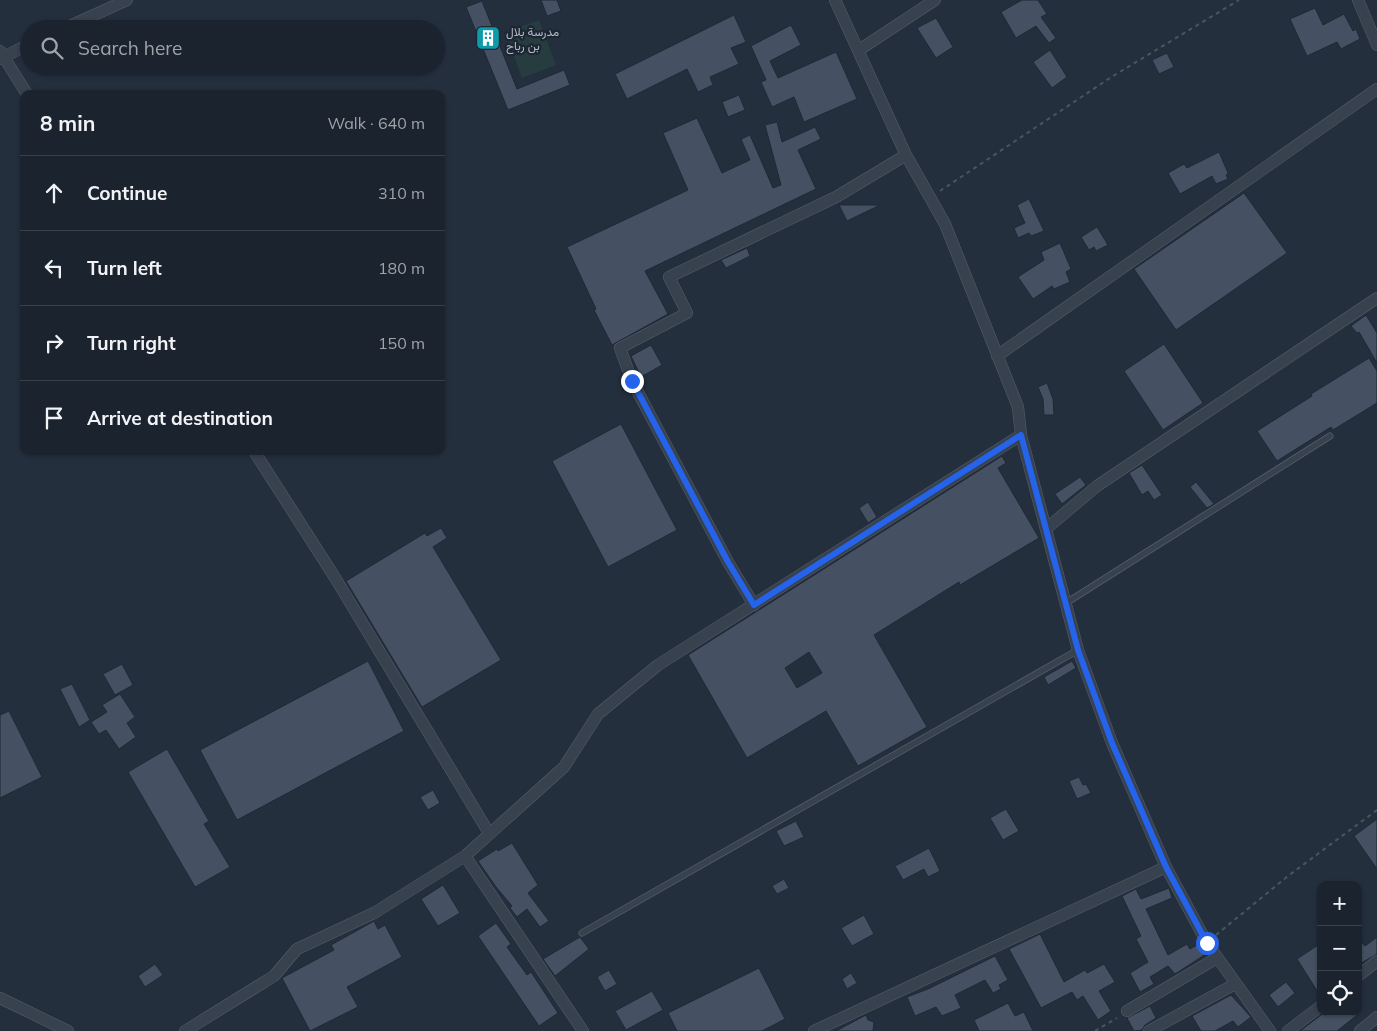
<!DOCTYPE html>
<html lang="en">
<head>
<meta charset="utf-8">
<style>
  :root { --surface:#1b232e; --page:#242b36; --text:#f1f3f6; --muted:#a0a4aa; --line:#39404a }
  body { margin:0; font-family:Mulish,Vazirmatn,sans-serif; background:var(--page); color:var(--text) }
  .controls { position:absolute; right:15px; bottom:15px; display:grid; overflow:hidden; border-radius:10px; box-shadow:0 1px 4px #0004 }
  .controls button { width:45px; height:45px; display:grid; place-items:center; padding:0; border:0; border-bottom:1px solid var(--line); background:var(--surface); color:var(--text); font:25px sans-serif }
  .stop { position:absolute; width:15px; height:15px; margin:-11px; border:4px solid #2563eb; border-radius:50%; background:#fff }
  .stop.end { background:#2563eb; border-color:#fff; box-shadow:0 1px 5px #0008 }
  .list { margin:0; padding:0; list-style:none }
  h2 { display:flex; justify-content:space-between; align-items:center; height:65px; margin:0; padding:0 20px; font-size:21px }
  h2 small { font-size:16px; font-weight:400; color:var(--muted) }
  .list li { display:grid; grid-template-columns:32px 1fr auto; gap:15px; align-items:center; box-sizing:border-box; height:75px; padding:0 20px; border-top:1px solid var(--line) }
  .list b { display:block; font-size:19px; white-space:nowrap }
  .list em { font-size:16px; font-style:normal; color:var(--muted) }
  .icon { flex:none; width:28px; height:28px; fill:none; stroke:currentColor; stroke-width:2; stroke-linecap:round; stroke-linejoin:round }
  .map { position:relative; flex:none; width:1377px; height:1031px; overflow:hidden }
  .search { position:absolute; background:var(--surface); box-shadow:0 1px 4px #0004; left:20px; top:20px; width:425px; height:55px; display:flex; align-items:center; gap:12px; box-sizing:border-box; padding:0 18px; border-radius:28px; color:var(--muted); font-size:19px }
  .panel { position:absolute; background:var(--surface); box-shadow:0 1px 4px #0004; left:20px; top:90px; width:425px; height:365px; border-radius:10px }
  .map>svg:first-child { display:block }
  .green { fill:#263c3f }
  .building { fill:#455162; stroke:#1f2835; fill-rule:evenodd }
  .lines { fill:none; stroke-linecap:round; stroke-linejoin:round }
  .lane-casing { stroke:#565f6c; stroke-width:7 }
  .street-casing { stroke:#565f6c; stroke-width:12 }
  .path { stroke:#44595c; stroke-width:2; stroke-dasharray:4 4; stroke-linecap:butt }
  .lane { stroke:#38414e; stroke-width:5.5 }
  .street { stroke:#38414e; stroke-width:11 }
  .route { stroke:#2563eb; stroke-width:6 }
  .labels { text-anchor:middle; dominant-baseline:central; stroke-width:4.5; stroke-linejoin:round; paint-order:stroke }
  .poi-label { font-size:12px; fill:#b4bcc9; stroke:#1d2633; text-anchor:start }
</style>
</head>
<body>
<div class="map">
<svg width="1377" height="1031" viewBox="0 0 1377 1031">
  <rect width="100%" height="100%" fill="#242f3e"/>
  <path class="green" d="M539 20 556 65 522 78 505 32Z"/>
  <path class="building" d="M541 0H557L561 11 547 16Z
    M1022 0H1038L1047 14 1041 17 1056 38 1049 43 1036 26 1016 38 1001 12Z
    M482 1 517 89 564 70 570 85 508 110 466 7Z
    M1315 8 1323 25 1344 14 1353 31 1356 29 1360 39 1341 49 1337 42 1307 56 1290 19Z
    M734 15 746 42 731 48 739 64 710 77 713 85 698 92 687 69 627 99 615 74Z
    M936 18 953 47 936 58 917 28Z
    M791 25 801 45 770 61 778 78 836 52 857 99 804 122 794 97 772 107 761 82 766 80 751 46Z
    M1050 50 1067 77 1052 88 1033 62Z
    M1167 53 1174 67 1159 74 1152 60Z
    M739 95 745 110 728 117 722 102Z
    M697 118 722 173 750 160 741 139 750 135 773 188 781 185 765 125 777 122 782 142 815 127 821 139 798 150 816 189 645 271 668 314 612 345 594 310 596 309 567 247 688 190 663 133Z
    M1219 152 1228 173 1226 175 1228 179 1216 184 1212 176 1180 194 1168 173 1184 164 1187 168Z
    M1244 193 1287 253 1176 330 1134 269Z
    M1029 199 1044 231 1031 236 1029 233 1018 238 1014 228 1025 223 1017 205Z
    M839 205H880L847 221Z
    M1097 227 1108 245 1096 251 1094 247 1089 250 1081 237Z
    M1060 243 1071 269 1066 272 1070 282 1054 289 1052 286 1033 299 1018 277 1044 260 1041 252Z
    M747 248 750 256 726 268 721 260Z
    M1366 315 1377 333V363L1359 332 1357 333 1351 326Z
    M1164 344 1203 403 1163 430 1124 371Z
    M651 345 662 365 641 377 631 356Z
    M1369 358 1377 371V403L1333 430 1331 427 1277 461 1257 431 1312 396 1311 394Z
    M1047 383 1053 399 1054 415H1044L1043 399 1038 387Z
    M621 424 677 530 608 567 552 461Z
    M1002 456 1006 463 998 468 1039 538 960 585 959 582 874 635 927 727 858 766 826 711 747 758 688 655ZM809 652 822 673 797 688 785 668Z
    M1142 465 1162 495 1154 500 1148 491 1142 495 1129 473Z
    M1080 477 1086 485 1062 504 1055 494Z
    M1196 482 1214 504 1207 508 1190 487Z
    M868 502 877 517 868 523 859 508Z
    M441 528 447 538 433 547 501 660 422 707 346 581 425 533 427 536Z
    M368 661 404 731 237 820 200 750Z
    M1072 661 1076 668 1048 685 1044 677Z
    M122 664 133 685 115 695 103 674Z
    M72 684 90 720 79 727 60 689Z
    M120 694 135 717 127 723 136 737 119 749 106 730 99 734 91 722 107 712 102 705Z
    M9 711 42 777 0 798V715Z
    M167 749 209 821 204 824 230 867 195 887 128 772Z
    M1079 777 1083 785 1086 784 1091 793 1077 799 1069 781Z
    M433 790 440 803 428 810 420 797Z
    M1006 809 1019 831 1003 840 990 818Z
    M1377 819V869L1354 836Z
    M796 821 804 837 784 846 776 831Z
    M512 843 538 885 528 893 549 921 540 927 527 909 517 917 510 908 512 906 496 887 478 861 497 849 498 851Z
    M929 848 940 871 928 877 924 869 903 880 895 866Z
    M784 879 789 888 777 894 772 886Z
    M443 885 460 913 438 926 421 899Z
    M1169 888 1172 898 1146 909 1168 955 1187 944 1190 949 1199 944 1206 954 1175 974 1168 966 1150 977 1154 984 1140 992 1130 973 1148 962 1136 939 1141 936 1122 896 1136 889 1141 899Z
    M864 915 874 934 852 946 841 928Z
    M374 921 378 929 385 925 402 957 347 987 358 1007 310 1031 282 978 334 950 331 945Z
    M496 923 511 944 507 947 527 975 531 972 558 1013 539 1026 478 936Z
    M1040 934 1064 982 1085 970 1087 973 1104 964 1115 982 1099 991 1111 1011 1098 1020 1083 996 1077 1000 1072 992 1041 1008 1009 949Z
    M580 937 589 949 555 976 543 959Z
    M1377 937V954L1358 965V938L1365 946Z
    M1321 943V997L1297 959Z
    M995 956 1008 980 999 985 1001 989 993 993 985 980 955 995 961 1008 942 1016 936 1007 915 1016 907 997 928 989Z
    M155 964 163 975 145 987 138 976Z
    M759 968 785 1019 762 1031H677L668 1013Z
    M609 970 617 984 605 991 597 977Z
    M851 973 857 983 847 989 842 979Z
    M1286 982 1295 993 1278 1007 1269 995Z
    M652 991 663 1010 626 1030 615 1011Z
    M1231 995 1251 1017 1238 1027 1233 1021 1215 1031H1201L1192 1016Z
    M1008 1003 1015 1016 1024 1012 1033 1031H979L974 1020Z
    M1150 1006 1156 1018 1145 1025 1142 1030 1134 1031 1127 1018Z
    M1325 1012H1361L1337 1031H1300Z
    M866 1015 868 1020 874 1022 873 1031H836Z"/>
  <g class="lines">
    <defs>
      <path id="lane" d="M1066 603 1330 436
        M582 933 1078 650"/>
      <path id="street" d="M835 0 906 155 945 224 1018 407 1021 435 1078 650 1112 743 1166 867 1207 943 1270 1031
        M1358 0 1377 45
        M63 29 127 0
        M859 50 935 0
        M0 51 27 94
        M0 59 29 44
        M997 356 1377 89
        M254 451 334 576 489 833
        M1047 528 1097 486 1377 298
        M754 605 728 562 632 381 620 348 687 313 669 277 836 197 906 155
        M465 856 583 1031
        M1358 976 1377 961
        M0 998 68 1031
        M1127 1011 1217 958
        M185 1031 274 976 297 949 374 913 465 856 564 767 598 714 658 665 1021 435
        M814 1031 1166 867
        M1149 1031 1235 984
        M1288 1031 1321 1006
        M1360 1031 1377 1017"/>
    </defs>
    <use href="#lane" class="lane-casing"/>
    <use href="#street" class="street-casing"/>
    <path class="path" d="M940 191 1113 76 1239 0
      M1216 935 1288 876 1377 810
      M1095 1031 1117 1018"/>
    <use href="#lane" class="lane"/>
    <use href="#street" class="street"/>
  </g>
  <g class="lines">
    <path class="route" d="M632 381 728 562 754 605 1021 435 1078 650 1112 743 1166 867 1207 943"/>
  </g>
  <defs>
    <symbol id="building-square" viewBox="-11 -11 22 22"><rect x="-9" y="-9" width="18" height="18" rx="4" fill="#0f9aa8" stroke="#1d2633"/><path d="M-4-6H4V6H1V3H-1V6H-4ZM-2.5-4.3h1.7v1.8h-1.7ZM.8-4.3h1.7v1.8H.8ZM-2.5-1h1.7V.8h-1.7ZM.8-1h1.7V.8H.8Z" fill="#fff"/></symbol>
  </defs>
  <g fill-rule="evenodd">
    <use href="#building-square" x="474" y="24" width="28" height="28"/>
  </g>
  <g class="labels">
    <g class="poi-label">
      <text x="506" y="31">مدرسة بلال<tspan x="506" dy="14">بن رباح</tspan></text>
    </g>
  </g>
</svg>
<div class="controls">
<button>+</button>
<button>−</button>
<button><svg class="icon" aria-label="locate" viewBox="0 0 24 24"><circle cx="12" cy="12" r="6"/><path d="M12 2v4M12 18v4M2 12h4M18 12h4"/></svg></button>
</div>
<div class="stop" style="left:1207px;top:943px"></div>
<div class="stop end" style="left:632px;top:381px"></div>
<div class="search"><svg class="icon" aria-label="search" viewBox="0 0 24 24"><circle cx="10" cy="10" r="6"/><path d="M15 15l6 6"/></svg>Search here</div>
<section class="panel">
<h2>8 min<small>Walk · 640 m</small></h2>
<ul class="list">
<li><svg class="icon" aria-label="ahead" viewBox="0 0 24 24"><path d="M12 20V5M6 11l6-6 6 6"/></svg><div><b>Continue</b></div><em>310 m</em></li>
<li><svg class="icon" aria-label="left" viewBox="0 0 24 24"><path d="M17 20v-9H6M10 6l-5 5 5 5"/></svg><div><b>Turn left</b></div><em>180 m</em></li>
<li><svg class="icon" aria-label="right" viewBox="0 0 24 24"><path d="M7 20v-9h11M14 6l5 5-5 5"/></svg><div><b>Turn right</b></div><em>150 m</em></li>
<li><svg class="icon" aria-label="arrive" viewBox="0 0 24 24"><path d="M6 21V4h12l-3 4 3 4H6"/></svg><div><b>Arrive at destination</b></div></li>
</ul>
</section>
</div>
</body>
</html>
